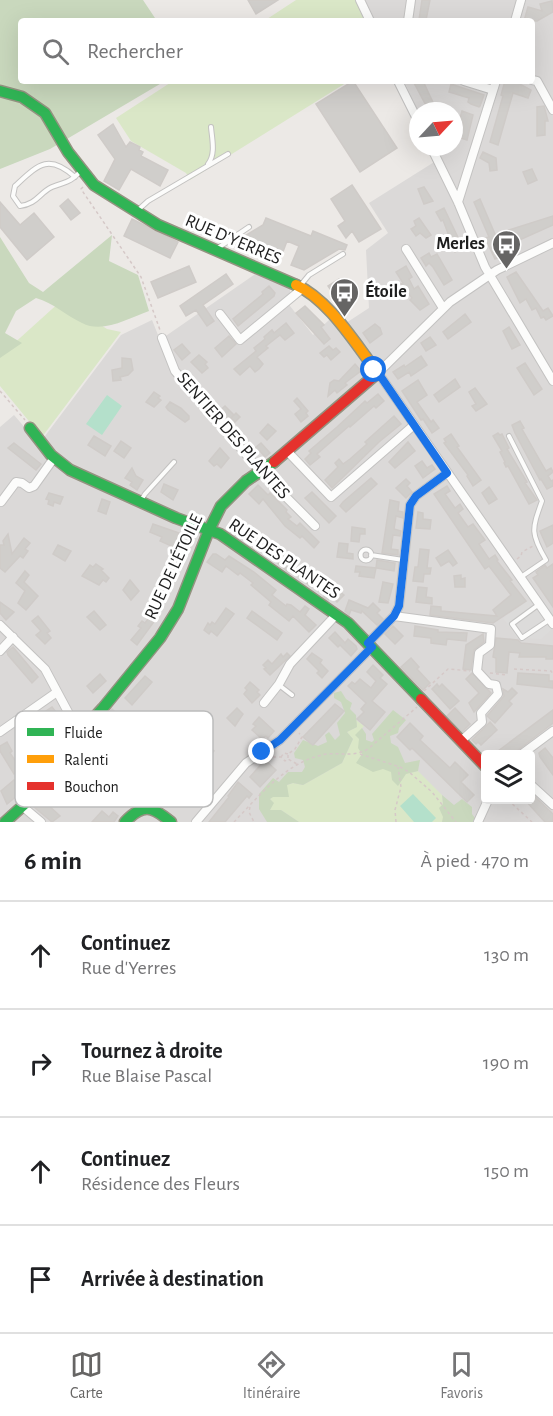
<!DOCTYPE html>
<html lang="fr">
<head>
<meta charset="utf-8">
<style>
  :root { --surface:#fff; --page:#f2f2f2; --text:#202124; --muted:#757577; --line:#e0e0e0; --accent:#666564 }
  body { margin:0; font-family:"Alegreya Sans",sans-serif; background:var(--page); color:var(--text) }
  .controls { position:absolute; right:18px; bottom:18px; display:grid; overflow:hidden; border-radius:6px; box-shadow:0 6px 24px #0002 }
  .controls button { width:54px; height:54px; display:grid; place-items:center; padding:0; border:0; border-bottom:2px solid var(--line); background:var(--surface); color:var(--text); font:30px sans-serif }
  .compass { position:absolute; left:409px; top:102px; width:54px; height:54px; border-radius:50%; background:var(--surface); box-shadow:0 6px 24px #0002; rotate:64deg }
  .stop { position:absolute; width:18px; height:18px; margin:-14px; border:4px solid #1a73e8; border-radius:50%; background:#fff }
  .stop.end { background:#1a73e8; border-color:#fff; box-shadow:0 2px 6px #0008 }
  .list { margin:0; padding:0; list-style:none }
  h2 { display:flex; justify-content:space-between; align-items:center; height:78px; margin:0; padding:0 24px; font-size:26px }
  h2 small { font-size:20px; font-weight:400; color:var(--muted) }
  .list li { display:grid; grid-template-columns:39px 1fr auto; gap:18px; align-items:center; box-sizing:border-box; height:108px; padding:0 24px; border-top:2px solid var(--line) }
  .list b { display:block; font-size:22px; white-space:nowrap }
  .list p { margin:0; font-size:20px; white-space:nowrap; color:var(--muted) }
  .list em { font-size:20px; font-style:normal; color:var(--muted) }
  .icon { flex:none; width:33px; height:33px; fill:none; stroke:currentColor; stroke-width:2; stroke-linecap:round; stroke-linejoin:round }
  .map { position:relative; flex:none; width:553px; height:822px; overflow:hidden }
  .search { position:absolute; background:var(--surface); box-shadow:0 6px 24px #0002; left:18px; right:18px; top:18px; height:66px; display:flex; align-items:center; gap:15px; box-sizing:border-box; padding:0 21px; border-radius:6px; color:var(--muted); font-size:22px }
  .sheet { height:510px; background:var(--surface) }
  nav { display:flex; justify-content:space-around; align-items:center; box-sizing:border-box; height:84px; border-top:2px solid var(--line); background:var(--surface); font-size:16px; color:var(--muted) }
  nav a { display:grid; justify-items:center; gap:3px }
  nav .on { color:var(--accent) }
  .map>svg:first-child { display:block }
  .residential { fill:#dbd9d8; fill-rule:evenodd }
  .grass { fill:#dae7c7 }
  .forest { fill:#c9d8bd }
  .pitch { fill:#b4e0cb }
  .parking { fill:#dcdbda }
  .building { fill:#d0cecb; stroke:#cfcbc8; stroke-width:1.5 }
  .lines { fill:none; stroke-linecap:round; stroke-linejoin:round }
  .lane-casing { stroke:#c3c2c1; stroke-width:6 }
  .street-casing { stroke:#c3c2c1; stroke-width:10 }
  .fast-casing { stroke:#939380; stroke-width:13 }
  .slow-casing { stroke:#939380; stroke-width:13 }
  .jam-casing { stroke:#939380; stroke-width:13 }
  .path { stroke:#d5c8c7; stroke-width:1.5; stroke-dasharray:3 3; stroke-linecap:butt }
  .lane { stroke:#fcfcfb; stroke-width:4 }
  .street { stroke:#fcfcfb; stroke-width:8 }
  .fast { stroke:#30b455; stroke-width:10 }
  .slow { stroke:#ff9f0a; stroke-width:10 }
  .jam { stroke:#e5322d; stroke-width:10 }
  .route { stroke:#1a73e8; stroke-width:8 }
  .labels { text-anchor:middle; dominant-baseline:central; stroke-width:6; stroke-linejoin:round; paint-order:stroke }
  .street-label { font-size:18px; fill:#1e1e1e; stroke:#fff }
  .poi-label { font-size:18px; font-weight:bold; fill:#1e1e1e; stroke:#fff; text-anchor:end }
  .key { fill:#fff; stroke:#bcbcbc; stroke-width:1.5 }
  .key-label { font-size:16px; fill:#1e1e1e }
</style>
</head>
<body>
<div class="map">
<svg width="553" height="822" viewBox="0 0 553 822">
  <rect width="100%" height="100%" fill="#ece9e6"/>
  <path class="residential" d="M365 0H553V822H0V427L14 415 39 444 121 335 152 320 160 340 258 272 290 286V306L313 335 329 320 346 323 369 308 366 250 388 233 369 203 439 159 435 147H454V111H418L404 81H532V21H375ZM486 754H530V800H486Z"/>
  <path class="grass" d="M296 0H356L366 21H264Z
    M173 81H349L190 180 186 173 131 141 116 118Z
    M62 300 107 329 121 332 42 437 0 386V356Z
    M356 720 364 726 356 735C376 758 383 780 418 771L442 795 444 817 442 822H299L281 810H270L273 803 270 799 287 785 293 783 303 785 342 763 353 739 347 732 357 727Z"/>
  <path class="forest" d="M0 0H143L157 21H21V81H165L50 149 0 169Z
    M112 235 109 261 138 275 149 311C129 318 103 334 82 323 65 315 54 303 36 298L16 311 5 333 22 343 0 358V237L29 283 43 292Z
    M341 691 346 699 352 703 350 709 356 715 357 727 347 732 353 739 342 763 303 785 293 783 287 785 289 797H273L270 799 274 803 270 810H281L299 822H267L259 809V794L273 778 279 782 288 772H302L305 767 303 760 295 758 294 753 303 740 318 746 327 742 325 735 329 732 335 740 340 735 337 723 345 713 341 702 334 698V693Z
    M393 710 406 720 399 728 398 733 390 736 391 743 398 747 405 763 420 760 418 771 406 774 398 786 392 780 391 772 383 769 373 772 356 763 362 754 358 748 359 739 355 735 362 728 366 734V740L372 742 374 740 372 734Z
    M442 795 454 805 462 799 472 807V814L475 818 473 822H442L443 817 439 808 443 804Z"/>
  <path class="pitch" d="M107 395 122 406 102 435 86 424Z
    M413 794 436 818 432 822H414L400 806Z"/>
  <path class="parking" d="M529 600 552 629 541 639 517 638 503 618Z"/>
  <path class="building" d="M248 0H278L256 14Z
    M422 0H430L426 20H419Z
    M552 1 553 12 537 21H524L528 7 542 11 540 4Z
    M353 81 397 148 360 172 316 104Z
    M413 81H423L437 111H429Z
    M505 81 516 82 531 90 528 98 513 93 498 145 490 142 503 96 501 95Z
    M451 84 484 95 480 106 479 107 471 104 468 102 469 98 449 92Z
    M544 106 548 121H545V135L537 136V107Z
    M462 111 473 115 467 140 458 137 463 123 459 122Z
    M113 124 126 147 130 142 140 147 139 150 143 152 141 156 168 170 160 186 131 169 119 190 104 181 115 159 98 135Z
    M483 152 496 158 497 170 490 171 489 163 480 158Z
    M532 169 537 180 528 184 523 172Z
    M352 185 381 229 359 242 352 231 346 238 338 226 345 221 331 199Z
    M424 187 433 201 424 204 418 189Z
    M68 199 80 213 71 220 60 206Z
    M480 199 501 248 504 246 507 254 495 259 485 238 489 237 474 202Z
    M0 202 20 225 34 213 54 237 27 260 0 227Z
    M444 208 463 248 455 252 443 220 441 221 436 212Z
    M553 216V225L515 242 509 230Z
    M266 218 311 236 313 231 347 245 345 250 339 249 304 270 291 265 299 246 287 241 278 265 230 245 263 225Z
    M419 218 431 235 426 238 420 233 416 236 411 229 416 226 414 221Z
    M132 219 178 242 170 258 124 236Z
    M429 253 431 257 437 254 452 280 444 285 433 267 429 263 426 266 421 258Z
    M189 266 196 282 158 298 151 282Z
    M406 266 412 277 409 279 414 289 418 286 429 304 420 310 410 300 412 298 401 284 403 283 396 272Z
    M516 272 543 311 548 308 553 316 546 320 544 317 541 318 536 308 532 310 526 299 520 303 507 277Z
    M226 274 233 284 203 305 214 321 207 326 196 310 186 316 180 306Z
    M339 279 349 295 339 302 328 286Z
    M269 286 275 293 274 296 238 326 233 319 263 294 262 292Z
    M305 306 324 325 321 327 330 339 324 344 296 313Z
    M465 314 471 322 448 339 443 332Z
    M286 323 294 333 285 340 280 335 266 346 268 348 257 357 263 364 259 369 255 372 250 366 240 375 234 369 256 351 254 348 265 339 264 337 272 330 274 333Z
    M375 324 380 328 382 334 370 343 363 333Z
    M509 327 520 345 512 349 503 331Z
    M229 336 236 344 222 357 215 348Z
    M430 337 436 345 426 351 421 343Z
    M182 344 190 353 182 360 174 350Z
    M329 346 333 350 336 348 340 352 331 360 327 355 324 357 320 353Z
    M199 355 207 362 205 364 208 368 202 373 191 362Z
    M421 356 427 365 411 376 409 372 398 379 393 372 404 365 405 367Z
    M122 358 131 359 133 370 128 375 120 377 121 380 113 381 112 370 122 368Z
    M525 363 542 389 534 395 517 368Z
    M355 364 361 371 345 383 347 385 337 393 335 390 328 396 330 383 334 380 339 381Z
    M455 379 460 387 439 402 434 395Z
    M418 380 427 395 417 402 431 422 433 420 439 428 432 433 423 419 421 420 402 391Z
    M475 388 487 404 476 411 472 406 476 404 469 392Z
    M154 392 160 396 158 398 161 400 154 407 146 402Z
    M378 394 384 401 376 408 374 406 350 427 349 426 317 454 320 457 310 465 305 459 311 453 309 451 337 427 365 401 367 403Z
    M297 398 308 411 306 413 308 416 301 422 295 414 301 409 294 401Z
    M170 402 181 408 189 416V419L185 422 168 410 166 407Z
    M225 406 234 415 236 413 240 417 235 422 231 418 234 415 227 422 218 412Z
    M394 416 401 424 379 442 332 488 325 480 338 467 335 463 339 459 343 464 350 459 367 444 365 442Z
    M520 421 524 428 522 429 546 471 551 468 553 472 548 476 551 481 553 480V486L547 489 541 479 540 480 515 433 512 425Z
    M268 424 276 431 267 440 260 433Z
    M498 433 500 435 502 434 509 448 507 449 527 482 525 483 537 500 529 504 508 466 506 467 504 463 505 462 500 452 502 451 493 436Z
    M451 434 459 446 457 447 481 480 473 486 467 476 468 475 444 443 446 442 444 439Z
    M94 436 111 446 105 456 88 445Z
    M121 441 131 448 124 458 114 451Z
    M408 442 415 451 395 468 389 462Z
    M14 443 41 464 36 470 8 448Z
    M261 443 270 453 265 457 260 451 256 456 251 451Z
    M220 448 229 458 221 468 217 464 214 466 209 461Z
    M422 461 427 468 432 465 435 469 423 478 415 466Z
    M132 468 136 476 143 480 137 490 130 485 132 482 125 478Z
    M371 478 377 484 346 512 340 506 343 502Z
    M406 479 410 483 407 486 412 492 406 498 396 488Z
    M164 484 178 490 173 500 161 492Z
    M258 485 268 495 270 493 287 510 286 512 291 517 288 519 297 526 300 523 319 542 314 548 302 536 300 538 285 526 263 499 259 504 249 494Z
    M447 486 450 491 445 494 455 508 460 504 463 509 458 513 468 527 473 524 485 540 479 544 489 559 495 555 498 560 497 561 512 580 510 581 526 601 493 623 430 615 431 606 441 607V611L497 616 493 610 511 595 489 566 485 569 434 494Z
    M489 487 497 499 489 504 482 493Z
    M312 492 336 516 329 523 305 498Z
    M49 493 63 497 60 504 54 502 53 506 48 504 49 500 46 499Z
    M102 499 110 502 106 514 98 511Z
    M390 500 399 502 398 511 403 512V518L396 516 394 529 401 531 400 536 393 535 391 549 398 550V555L382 553Z
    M418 512 423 513V519L431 520 430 529 416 528Z
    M153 524 179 533 177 539 188 545 183 555 175 550 176 548 160 541 162 537 150 532Z
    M553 525V543L547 547 540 531Z
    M352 527 365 529V534H360L359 542 351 541Z
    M8 534 12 554 24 538 30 543 25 549 28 551 23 558 20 556 5 572 0 568V545H4L3 541Z
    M259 534 272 544 274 542 287 554 284 558 294 567 289 573 253 541Z
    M339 543 348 544 347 553 353 554V559L337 557Z
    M58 545 71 551 65 561 53 554Z
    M420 549 429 550 427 568H431L430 574H424L423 582 413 581 415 567H418Z
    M448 550 457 563 453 566 449 561 441 566 436 558Z
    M213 554H216L225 560 229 556 254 572 276 590 272 595 286 606 287 604 291 605 300 612 305 606 309 609 305 615 316 625 309 632 293 616 289 621 269 605 271 602 251 585 253 583 240 573 238 575 226 566 222 572 207 562Z
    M377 560 395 563 394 571 376 568Z
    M96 564 103 569 101 570 109 578 106 582 103 580 99 585 82 576 90 565 93 567Z
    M553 564V607L533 578 538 575 536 572 545 565 547 568Z
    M356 566 376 568 374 578 359 576 360 572H355Z
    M303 568 316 579 310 586 300 577 302 575 299 573Z
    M25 571 29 575 24 582 38 596 26 610 18 603 25 591 16 583Z
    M461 575V579L465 578V587H455L454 576Z
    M130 580 139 591 131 600 123 590Z
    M383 582 393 584 388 603 379 602Z
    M333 586 344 595 337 602 331 596 328 600 323 597Z
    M418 587 427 588 426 597 432 598V604L416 602Z
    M349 600 368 608 373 603 380 610 377 613 383 619 377 625 362 611 361 613 351 610 349 615 345 611Z
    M0 602 14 612 6 620 0 613Z
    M226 608 234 614 217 636 211 631 209 634 204 630 208 623 210 625 212 622 215 624Z
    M94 611 106 625 100 630 87 617Z
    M252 611 282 633 277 640 247 618Z
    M151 615 156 619 137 645 131 640 141 628 138 626 142 621 145 623Z
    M38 616 50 631 47 633 51 638 45 644 36 635 41 631 32 621Z
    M393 626 403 636 395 644 385 634Z
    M415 626 438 630V632L467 633 466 641 447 639 446 645 431 643V638L414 636Z
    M335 632 345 643 348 639 356 646 357 649 351 656 340 645 338 647 329 638Z
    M483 634 484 642 474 650 471 670 463 669 466 645Z
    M496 638 518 640 521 643 553 646V659H546V657H519L520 653 509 652 507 673 496 672V658L493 657Z
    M13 647 38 677 32 683 8 655 7 652Z
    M287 653 290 656 270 675 264 669 266 668 263 665 268 660 272 664 281 654 283 657Z
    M312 653 322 660 320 663 328 671 322 678 317 673 319 671 307 659Z
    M411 658 419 667 417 669 430 683 423 690 401 667Z
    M373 665 383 675 380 678 387 684 372 701 385 712 370 730 357 719 364 712 361 709 366 703 348 686 352 682 355 684 360 679 371 688 376 681 367 672Z
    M472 673 491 693 474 712 469 703 479 693 466 679Z
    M518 673 549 675V681H553V688L517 684Z
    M100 674 106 681 93 693 87 686Z
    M145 676 152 682 132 705 125 698Z
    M250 682 259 690 257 692 260 695 252 703 244 694 247 690 245 688Z
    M437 684 439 687 442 684 459 701 450 709 432 689Z
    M512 688 517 693 509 701 512 704 495 723 487 716 504 696 503 689 508 692Z
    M335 704 344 711 313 745 310 743 303 737Z
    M52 707 59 716 49 724 43 713Z
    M237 708 243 714 235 726 227 718Z
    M455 708 470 724 462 732 447 716Z
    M112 709 121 718 104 735 118 746 123 741 130 747 140 737 144 741 129 757 149 774 152 770 157 774 160 771 164 774 153 787 138 773 135 776 118 762 120 760 106 746 102 744 100 746 89 735Z
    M553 710V723L518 750 512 754H494Z
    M259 717 274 731 268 738 266 736 262 739 252 730 256 726 253 724Z
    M490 722 497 730 481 745 478 742 476 744 472 740Z
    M410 723 423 736 420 740 450 768 455 762 468 775 461 782 474 795 467 802 412 748 410 750 397 737Z
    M7 742 12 751 10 753 21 769 14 774 0 751V746Z
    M203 743 214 751 208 758 197 750Z
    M545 748 553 758V775L540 757 539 753Z
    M265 760 276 770 260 787 250 777Z
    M14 780 24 790 7 804 1 791Z
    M57 781 63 787 47 804 60 816 52 822 34 807 50 791 48 790Z
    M238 782 252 794 249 798 247 796 225 822H209L229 797 228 796Z
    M531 793 553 814V822H545L525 800H531Z
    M102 811 109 817 113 812 118 816 114 822H92Z"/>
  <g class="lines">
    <defs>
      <path id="lane" d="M208 164C216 154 212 139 211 127
        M75 177C48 153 38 165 15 186L13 196 20 206C37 204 39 193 52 187 67 181 68 184 81 171
        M137 211 148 201 228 154
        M218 248 249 227
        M300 286 309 275 343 254
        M509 436 542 501C532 529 530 533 546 560L521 577
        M140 502 145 494 174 462
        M360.5 555a5.5 5.5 0 1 1 11 0a5.5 5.5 0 1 1-11 0Z
        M371 555 403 560
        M538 605 512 624 522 638 549 620
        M279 685 292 695"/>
      <path id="street" d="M360 0 370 21
        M408 21 411 0
        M515 21 521 0
        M532 80 537 81 553 110
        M398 81 418 121
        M464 81 493 90
        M431 147 458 202 485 267 553 381
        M458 202 496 81
        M406 249 443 308
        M220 314 240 340 303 288
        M162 338 175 371 261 472 315 526
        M382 369 450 302 497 270 553 243
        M381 377 553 624
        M288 452 331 497 414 425
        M1 502 16 482 22 483 29 488 34 486 54 458
        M394 616 491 629 490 645 479 653 477 671 489 684 496 685 498 694 481 713 482 722 461 741
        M0 625 45 669 83 740 142 794 146 808
        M368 643 394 616 399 606 410 505 416 496 447 473
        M0 651 13 637
        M264 703 279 684 290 664 336 615
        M0 732 57 692
        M522 754 553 731
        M530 784 553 805
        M22 806 41 822
        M196 822 246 763 280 740 372 647
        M478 822 488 800"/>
      <path id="fast" d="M0 91 22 97 45 113 68 152 94 185 158 225 296 285
        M30 428 51 455 70 470 176 518 220 534 348 623 421 699
        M5 822 37 793 71 743 103 708 160 638 178 609 209 530 221 506 246 481 274 462
        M125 822C143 803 152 806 171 822"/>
      <path id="slow" d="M296 285C328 299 354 342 375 369"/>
      <path id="jam" d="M274 462 374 376
        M421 699 486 767"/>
    </defs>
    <use href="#lane" class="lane-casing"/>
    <use href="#street" class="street-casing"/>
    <use href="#fast" class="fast-casing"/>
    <use href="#slow" class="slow-casing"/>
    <use href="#jam" class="jam-casing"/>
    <path class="path" d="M83 187 81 189 141 277 160 330
      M0 391 25 420
      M517 559 521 556 522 552 533 546
      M514 669 551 671 553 674
      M490 673 507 675
      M424 691 448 669 470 671
      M360 754 400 767 409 772 432 792 456 822
      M267 757H281L285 761 288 759 297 764
      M281 757 284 753 288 754
      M288 758V754L295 749 302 737 299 733
      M508 800 532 822
      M250 807 249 812 254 822
      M234 822C258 797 284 765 318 756 336 750 349 759 368 749L417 707
      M396 822 395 810 401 787 398 767"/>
    <use href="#lane" class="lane"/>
    <use href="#street" class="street"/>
    <use href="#fast" class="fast"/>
    <use href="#slow" class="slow"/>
    <use href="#jam" class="jam"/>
  </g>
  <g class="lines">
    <path class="route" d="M262 752 280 740 372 647 368 643 394 616 399 606 410 505 416 496 447 473 381 377 375 376 374 370"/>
  </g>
  <defs>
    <symbol id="bus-pin" viewBox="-11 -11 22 30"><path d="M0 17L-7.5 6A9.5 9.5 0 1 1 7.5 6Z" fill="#666564" stroke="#fff"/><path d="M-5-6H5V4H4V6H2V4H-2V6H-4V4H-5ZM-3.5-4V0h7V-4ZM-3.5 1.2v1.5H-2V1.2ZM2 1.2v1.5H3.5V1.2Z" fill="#fff"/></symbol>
  </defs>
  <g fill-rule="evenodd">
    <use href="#bus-pin" x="490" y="228" width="33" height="45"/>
    <use href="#bus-pin" x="328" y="276" width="33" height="45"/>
  </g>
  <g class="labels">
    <g class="street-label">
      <text transform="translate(233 240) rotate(23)">RUE D'YERRES</text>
      <text transform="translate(233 436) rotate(49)">SENTIER DES PLANTES</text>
      <text transform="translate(284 559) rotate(34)">RUE DES PLANTES</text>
      <text transform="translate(174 567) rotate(-65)">RUE DE L'ÉTOILE</text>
    </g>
    <g class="poi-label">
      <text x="485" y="244">Merles</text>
      <text x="365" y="292" text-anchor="start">Étoile</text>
    </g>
  </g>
  <rect x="15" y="711" width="198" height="96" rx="9" class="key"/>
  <rect x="27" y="728" width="27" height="8" fill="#30b455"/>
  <rect x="27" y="755" width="27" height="8" fill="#ff9f0a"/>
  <rect x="27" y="782" width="27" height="8" fill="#e5322d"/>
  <g class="key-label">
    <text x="64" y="738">Fluide</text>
    <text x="64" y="765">Ralenti</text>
    <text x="64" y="792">Bouchon</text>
  </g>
</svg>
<div class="controls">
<button><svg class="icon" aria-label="layers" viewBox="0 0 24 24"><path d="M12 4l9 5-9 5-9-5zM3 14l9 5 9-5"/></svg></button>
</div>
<svg class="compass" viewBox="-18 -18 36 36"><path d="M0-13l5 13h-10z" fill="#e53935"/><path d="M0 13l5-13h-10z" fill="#757577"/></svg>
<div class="stop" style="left:374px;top:370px"></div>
<div class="stop end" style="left:262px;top:752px"></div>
<div class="search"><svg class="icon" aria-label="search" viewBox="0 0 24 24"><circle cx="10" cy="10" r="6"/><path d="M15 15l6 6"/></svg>Rechercher</div>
</div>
<section class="sheet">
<h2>6 min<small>À pied · 470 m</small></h2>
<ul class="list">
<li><svg class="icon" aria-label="ahead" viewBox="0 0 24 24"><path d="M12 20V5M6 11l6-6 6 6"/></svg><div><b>Continuez</b><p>Rue d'Yerres</p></div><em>130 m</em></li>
<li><svg class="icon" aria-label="right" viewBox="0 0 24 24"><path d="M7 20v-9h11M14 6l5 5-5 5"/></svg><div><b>Tournez à droite</b><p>Rue Blaise Pascal</p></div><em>190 m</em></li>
<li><svg class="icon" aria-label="ahead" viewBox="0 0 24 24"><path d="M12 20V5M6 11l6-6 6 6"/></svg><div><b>Continuez</b><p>Résidence des Fleurs</p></div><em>150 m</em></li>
<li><svg class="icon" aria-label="arrive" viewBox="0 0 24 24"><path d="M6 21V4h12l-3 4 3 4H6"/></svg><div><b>Arrivée à destination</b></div></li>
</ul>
</section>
<nav>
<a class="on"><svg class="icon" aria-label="map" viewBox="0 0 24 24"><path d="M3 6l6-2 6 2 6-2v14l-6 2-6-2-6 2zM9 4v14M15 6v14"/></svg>Carte</a>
<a><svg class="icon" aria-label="directions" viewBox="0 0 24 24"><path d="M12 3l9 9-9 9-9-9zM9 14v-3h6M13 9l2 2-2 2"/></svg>Itinéraire</a>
<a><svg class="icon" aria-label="saved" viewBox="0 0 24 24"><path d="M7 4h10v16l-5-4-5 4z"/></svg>Favoris</a>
</nav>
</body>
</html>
